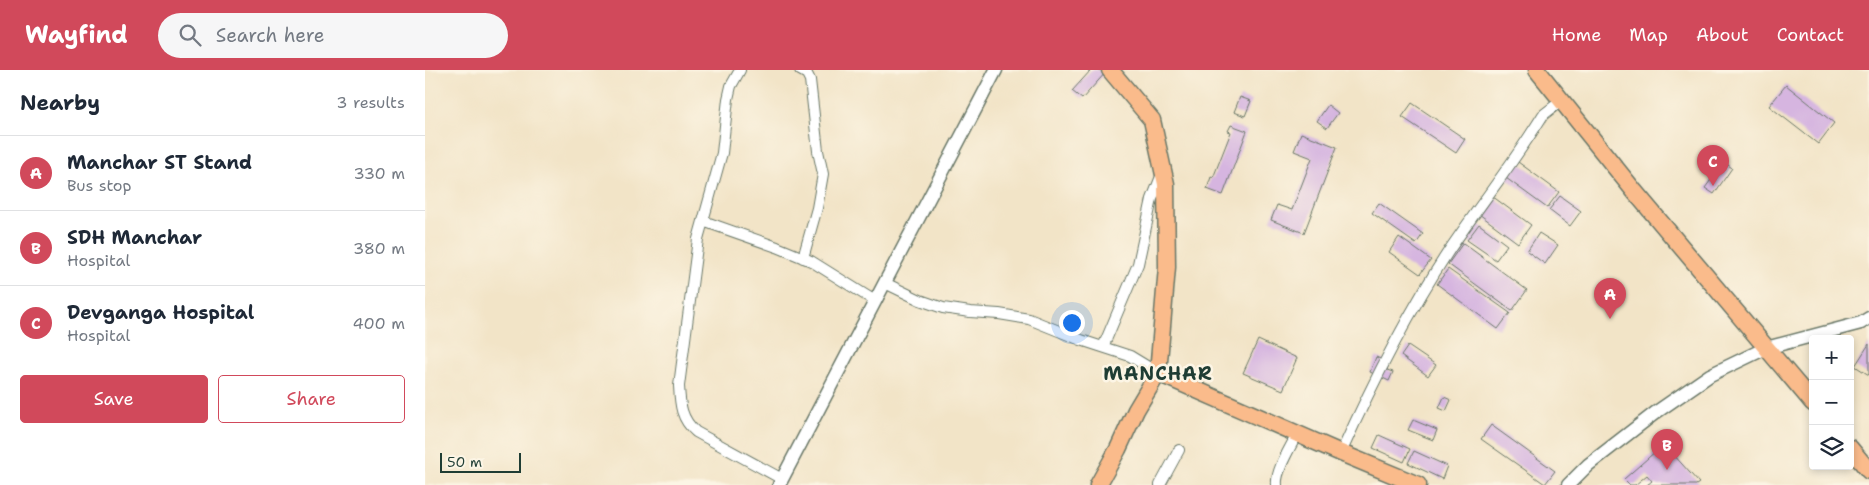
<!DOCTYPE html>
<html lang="en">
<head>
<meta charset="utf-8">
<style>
  :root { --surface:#fff; --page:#f6f6f7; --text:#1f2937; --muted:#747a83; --line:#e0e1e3; --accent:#d1495b }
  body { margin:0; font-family:"Shantell Sans",sans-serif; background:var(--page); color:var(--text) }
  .controls { position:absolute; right:15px; bottom:15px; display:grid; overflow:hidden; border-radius:5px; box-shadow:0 2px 8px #0003 }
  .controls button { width:45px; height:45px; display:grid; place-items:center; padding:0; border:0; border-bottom:1px solid var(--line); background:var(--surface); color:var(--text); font:25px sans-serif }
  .scale { position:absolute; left:15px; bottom:12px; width:81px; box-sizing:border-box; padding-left:5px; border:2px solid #1f3d34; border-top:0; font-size:14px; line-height:18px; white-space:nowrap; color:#1f3d34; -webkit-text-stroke:4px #fcf5e5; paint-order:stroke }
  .you { position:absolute; left:646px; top:252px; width:18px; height:18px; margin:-12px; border:4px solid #fff; border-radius:50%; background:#1a73e8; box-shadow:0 0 0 8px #1a73e833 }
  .badge { display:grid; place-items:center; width:32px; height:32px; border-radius:50%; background:var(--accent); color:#fff; font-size:16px; font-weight:700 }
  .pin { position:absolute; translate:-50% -41px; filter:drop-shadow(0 1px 2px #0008) }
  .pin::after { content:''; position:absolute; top:26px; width:18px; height:15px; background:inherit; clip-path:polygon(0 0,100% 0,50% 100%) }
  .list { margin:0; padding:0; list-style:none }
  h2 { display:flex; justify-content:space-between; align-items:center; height:65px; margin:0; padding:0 20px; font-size:21px }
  h2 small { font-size:16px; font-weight:400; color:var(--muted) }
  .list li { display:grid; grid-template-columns:32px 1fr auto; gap:15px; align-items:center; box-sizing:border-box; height:75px; padding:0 20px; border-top:1px solid var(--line) }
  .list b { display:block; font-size:19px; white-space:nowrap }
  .list p { margin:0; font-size:16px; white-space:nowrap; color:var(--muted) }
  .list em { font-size:16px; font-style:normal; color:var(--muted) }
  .actions { display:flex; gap:10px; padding:15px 20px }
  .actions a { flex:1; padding:11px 0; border:1px solid var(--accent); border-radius:5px; text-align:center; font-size:18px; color:var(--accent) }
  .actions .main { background:var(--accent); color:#fff }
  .icon { flex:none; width:28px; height:28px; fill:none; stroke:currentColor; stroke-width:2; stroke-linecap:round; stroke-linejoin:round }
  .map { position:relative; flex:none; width:1444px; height:415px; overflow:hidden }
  header { display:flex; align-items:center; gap:30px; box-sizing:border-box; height:70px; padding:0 25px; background:var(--accent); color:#fff }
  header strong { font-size:24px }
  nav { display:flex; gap:28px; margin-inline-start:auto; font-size:18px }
  .search { width:350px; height:45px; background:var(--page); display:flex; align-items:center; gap:12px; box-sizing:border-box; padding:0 18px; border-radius:28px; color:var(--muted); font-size:19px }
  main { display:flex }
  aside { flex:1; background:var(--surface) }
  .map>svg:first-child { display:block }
  .building { fill:#d6b5e0 }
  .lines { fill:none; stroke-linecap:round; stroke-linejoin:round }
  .minor-casing { stroke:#697767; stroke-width:12 }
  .tertiary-casing { stroke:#697767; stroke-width:15 }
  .primary-casing { stroke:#697767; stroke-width:19 }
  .minor { stroke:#fff; stroke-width:10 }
  .tertiary { stroke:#fff; stroke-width:12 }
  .primary { stroke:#fabb8b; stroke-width:16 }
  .labels { text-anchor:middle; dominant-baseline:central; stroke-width:5; stroke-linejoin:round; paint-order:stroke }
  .district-label { font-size:19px; font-weight:bold; letter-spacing:1px; fill:#1f3d34; stroke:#fcf5e5 }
</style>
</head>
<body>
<header>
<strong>Wayfind</strong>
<div class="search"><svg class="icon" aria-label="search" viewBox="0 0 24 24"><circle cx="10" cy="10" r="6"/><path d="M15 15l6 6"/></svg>Search here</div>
<nav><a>Home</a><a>Map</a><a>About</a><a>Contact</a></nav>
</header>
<main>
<aside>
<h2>Nearby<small>3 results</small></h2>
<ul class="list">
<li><span class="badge">A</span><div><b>Manchar ST Stand</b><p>Bus stop</p></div><em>330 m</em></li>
<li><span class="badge">B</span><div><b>SDH Manchar</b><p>Hospital</p></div><em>380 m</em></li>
<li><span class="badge">C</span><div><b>Devganga Hospital</b><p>Hospital</p></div><em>400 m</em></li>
</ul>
<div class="actions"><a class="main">Save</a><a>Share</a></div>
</aside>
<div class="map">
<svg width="1444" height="415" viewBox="0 0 1444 415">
  <rect width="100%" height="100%" fill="#fcf5e5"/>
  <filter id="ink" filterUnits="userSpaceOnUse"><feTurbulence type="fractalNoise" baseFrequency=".02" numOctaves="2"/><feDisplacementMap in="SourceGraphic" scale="10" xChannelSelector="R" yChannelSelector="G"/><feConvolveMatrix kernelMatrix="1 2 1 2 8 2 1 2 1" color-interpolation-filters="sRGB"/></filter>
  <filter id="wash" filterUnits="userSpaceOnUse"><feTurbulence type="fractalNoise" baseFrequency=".0096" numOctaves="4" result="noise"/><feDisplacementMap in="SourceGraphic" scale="20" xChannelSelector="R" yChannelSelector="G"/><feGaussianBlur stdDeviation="1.12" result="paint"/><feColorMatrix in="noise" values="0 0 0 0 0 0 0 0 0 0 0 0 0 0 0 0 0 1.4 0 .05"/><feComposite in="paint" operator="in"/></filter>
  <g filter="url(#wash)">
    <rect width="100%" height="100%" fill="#f2e4c7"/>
    <g id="blocks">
      <path class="building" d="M666 0H678L681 2 657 29 647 21Z
        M1361 15 1409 53 1393 74 1344 36Z
        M815 27 826 31 820 46 809 42Z
        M987 33 1040 69 1031 83 977 47Z
        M903 35 913 43 902 58 892 51Z
        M806 55 822 61 798 125 782 119 786 107 788 108 806 62 803 61Z
        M876 63 912 77 879 163 846 150 852 135 867 140 887 88 869 81Z
        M1093 92 1134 122 1122 138 1081 108Z
        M1299 92 1307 98 1289 124 1280 118Z
        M1067 126 1106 155 1093 173 1054 144Z
        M1135 126 1156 141 1145 156 1124 140Z
        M954 133 998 164 991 174 947 143Z
        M1054 154 1082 175 1071 190 1042 170Z
        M1114 163 1133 175 1120 194 1102 181Z
        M974 167 1006 190 995 204 964 182Z
        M1038 173 1102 220 1087 241 1023 194Z
        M1023 199 1085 243 1073 259 1012 214Z
        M833 270 872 288 858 320 818 303Z
        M1444 274V305L1430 296Z
        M983 276 1011 295 1003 306 976 286Z
        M951 287 964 293 962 300 968 302 964 311 945 302Z
        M1019 327 1026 330 1021 341 1014 338Z
        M988 350 1012 360 1008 370 983 360Z
        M1066 355 1130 401 1120 414 1056 369Z
        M954 365 985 379 979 392 948 378Z
        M1239 374 1274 413 1271 415H1222L1227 411 1222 405 1210 415H1205L1199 409Z
        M989 381 1022 396 1017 409 983 393Z"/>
    </g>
  </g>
  <g filter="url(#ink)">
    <use href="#blocks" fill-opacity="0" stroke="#697767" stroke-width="1"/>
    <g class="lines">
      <defs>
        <path id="minor" d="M315 0 306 16 303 29 297 83 273 169 254 316C255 335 256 349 271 362L357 409
          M375 0 382 4 385 10 393 81 398 104 392 138 378 188
          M278 151 352 177 386 191 450 231
          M460 213 495 230 518 238 545 242 574 244 604 249 656 270 705 286 733 303
          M678 277 713 194 727 129 737 104
          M916 383C947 314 981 246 1023 182 1054 136 1089 92 1118 45L1136 31
          M735 415 754 380
          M852 415C850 401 866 377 872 364"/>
        <path id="tertiary" d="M354 415 571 0
          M1143 415 1163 395 1230 343 1285 305 1341 278 1436 253 1444 248"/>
        <path id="primary" d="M1112 0 1210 122 1388 333
          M733 303 916 383 993 415
          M1425 378 1444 401
          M673 415 693 379 711 340 733 303 742 197 741 114 727 50 685 0"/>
      </defs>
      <use href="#minor" class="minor-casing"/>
      <use href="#tertiary" class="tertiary-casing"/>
      <use href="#primary" class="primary-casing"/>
      <use href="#minor" class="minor"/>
      <use href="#tertiary" class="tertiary"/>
      <use href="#primary" class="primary"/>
    </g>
  </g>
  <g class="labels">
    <g class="district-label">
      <text x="733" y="303">MANCHAR</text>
    </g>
  </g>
</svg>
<div class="controls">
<button>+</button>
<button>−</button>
<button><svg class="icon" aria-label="layers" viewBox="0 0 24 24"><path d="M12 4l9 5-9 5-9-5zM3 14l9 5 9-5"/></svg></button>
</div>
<div class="scale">50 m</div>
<div class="you"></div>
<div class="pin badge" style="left:1185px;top:249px">A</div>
<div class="pin badge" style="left:1242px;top:400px">B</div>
<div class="pin badge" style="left:1288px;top:116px">C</div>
</div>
</main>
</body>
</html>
